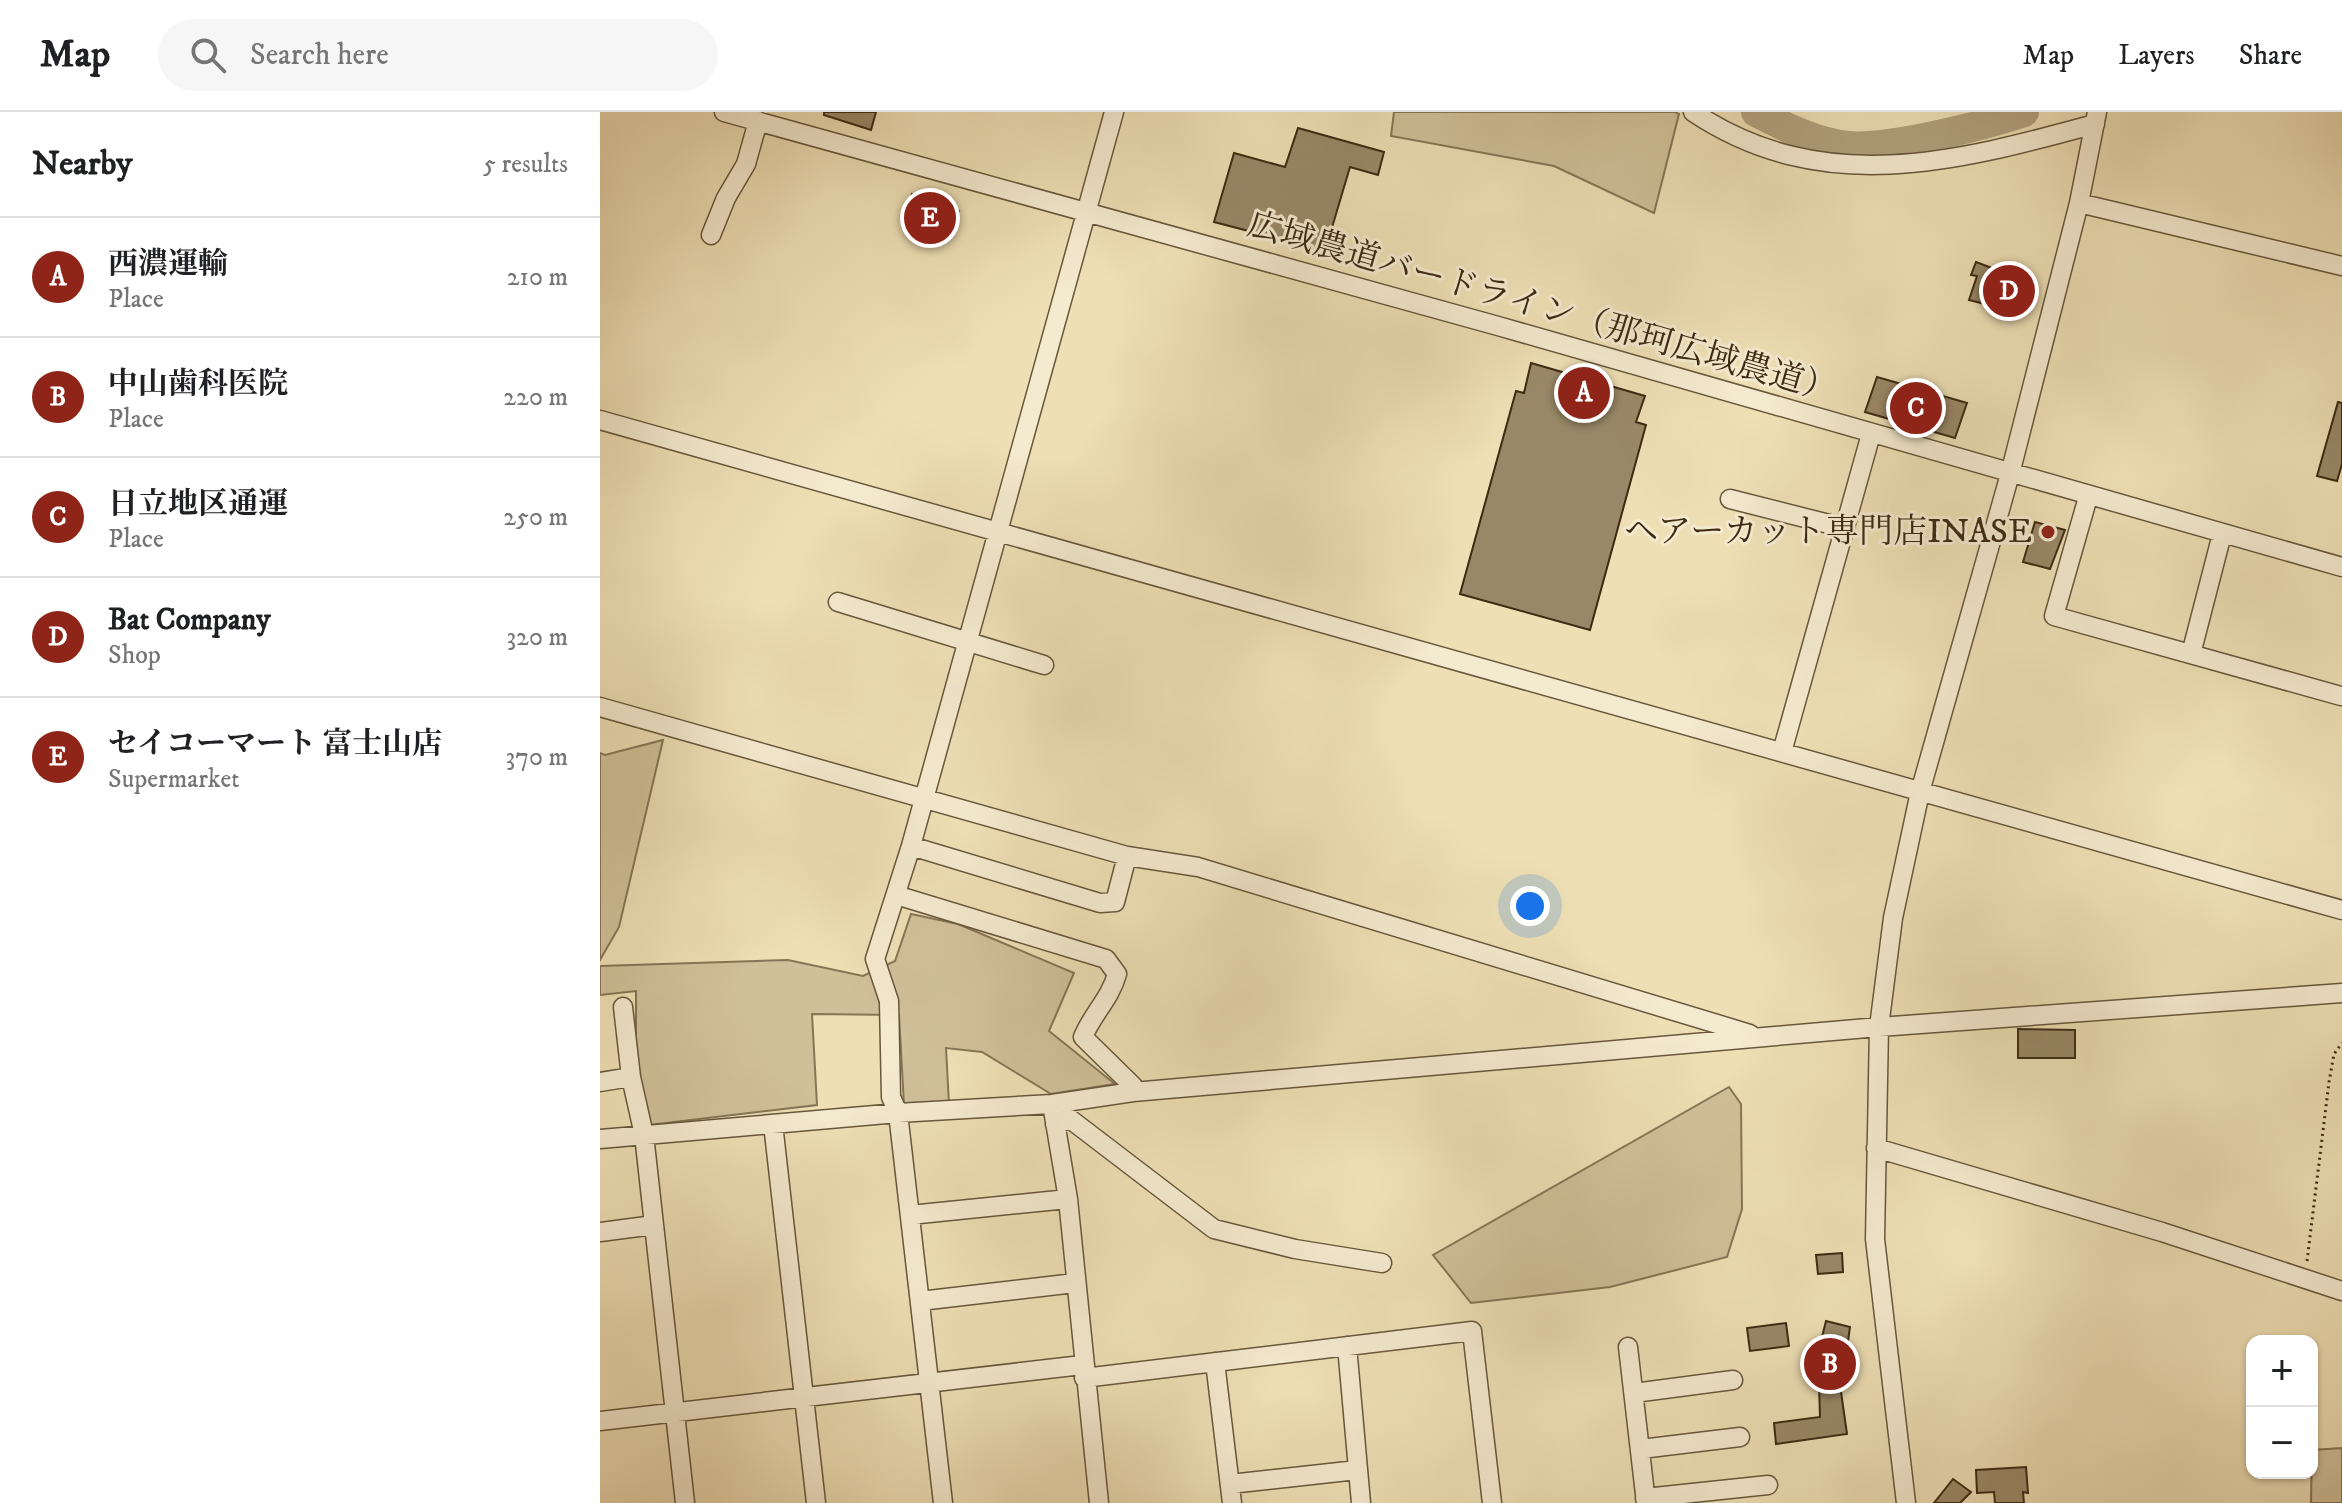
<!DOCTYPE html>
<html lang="en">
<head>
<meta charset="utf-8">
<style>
  :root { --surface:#fff; --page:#f6f6f6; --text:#202124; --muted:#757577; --line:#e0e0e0; --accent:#8f2418 }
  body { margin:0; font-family:"IM FELL DW Pica","Noto Serif JP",serif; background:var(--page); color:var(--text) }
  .controls { position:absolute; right:24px; bottom:24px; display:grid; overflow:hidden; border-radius:16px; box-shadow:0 2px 6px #0004 }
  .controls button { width:72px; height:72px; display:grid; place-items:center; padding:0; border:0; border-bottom:2px solid var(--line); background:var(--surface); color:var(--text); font:40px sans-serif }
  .you { position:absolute; left:930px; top:794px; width:28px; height:28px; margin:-20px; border:6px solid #fff; border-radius:50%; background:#1a73e8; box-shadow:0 0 0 12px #1a73e833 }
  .badge { display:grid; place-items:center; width:52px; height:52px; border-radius:50%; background:var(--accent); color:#fff; font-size:26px; font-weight:700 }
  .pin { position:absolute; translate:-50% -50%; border:4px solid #fff; box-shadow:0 2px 8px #0006 }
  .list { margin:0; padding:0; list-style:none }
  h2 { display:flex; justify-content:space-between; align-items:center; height:104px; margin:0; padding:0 32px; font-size:34px }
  h2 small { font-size:26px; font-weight:400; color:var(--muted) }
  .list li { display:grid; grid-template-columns:52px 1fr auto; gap:24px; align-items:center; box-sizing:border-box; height:120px; padding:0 32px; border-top:2px solid var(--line) }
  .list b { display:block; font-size:30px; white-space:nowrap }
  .list p { margin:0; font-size:26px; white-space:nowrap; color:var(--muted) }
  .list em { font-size:26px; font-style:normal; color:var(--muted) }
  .icon { flex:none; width:44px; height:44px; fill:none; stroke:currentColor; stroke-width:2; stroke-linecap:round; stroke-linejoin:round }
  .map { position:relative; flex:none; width:1742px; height:1391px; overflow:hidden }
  header { display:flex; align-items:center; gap:48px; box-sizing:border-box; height:112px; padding:0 40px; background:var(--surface); border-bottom:2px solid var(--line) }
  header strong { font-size:38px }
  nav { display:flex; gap:44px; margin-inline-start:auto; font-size:28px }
  .search { width:560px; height:72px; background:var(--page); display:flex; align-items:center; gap:20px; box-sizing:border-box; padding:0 28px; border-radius:44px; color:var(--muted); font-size:30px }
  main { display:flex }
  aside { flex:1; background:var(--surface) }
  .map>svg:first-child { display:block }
  .green { fill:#d0c099; stroke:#867556; stroke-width:2 }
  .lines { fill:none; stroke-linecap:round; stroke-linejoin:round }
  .river { stroke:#b1a17e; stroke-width:30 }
  .building { fill:#998867; stroke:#3c2a12; stroke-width:2 }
  .minor-casing { stroke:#68573b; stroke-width:21 }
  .path { stroke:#3c2a12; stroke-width:3; stroke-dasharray:2 4; stroke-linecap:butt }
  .minor { stroke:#f4eacf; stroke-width:18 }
  .poi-dot { fill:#8f2418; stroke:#f4eacf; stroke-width:3 }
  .labels { text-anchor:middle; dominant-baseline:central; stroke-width:6; stroke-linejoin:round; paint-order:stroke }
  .street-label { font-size:34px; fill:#3c2a12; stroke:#f4eacf }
  .poi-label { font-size:34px; fill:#3c2a12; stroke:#f4eacf; text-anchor:end }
</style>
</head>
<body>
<header>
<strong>Map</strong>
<div class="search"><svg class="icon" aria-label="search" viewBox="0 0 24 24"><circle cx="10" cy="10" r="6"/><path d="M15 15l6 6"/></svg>Search here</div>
<nav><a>Map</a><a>Layers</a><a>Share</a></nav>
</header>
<main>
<aside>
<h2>Nearby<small>5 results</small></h2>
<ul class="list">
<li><span class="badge">A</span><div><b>西濃運輸</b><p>Place</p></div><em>210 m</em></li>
<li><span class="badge">B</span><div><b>中山歯科医院</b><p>Place</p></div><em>220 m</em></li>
<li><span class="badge">C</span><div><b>日立地区通運</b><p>Place</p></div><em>250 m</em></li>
<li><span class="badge">D</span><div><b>Bat Company</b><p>Shop</p></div><em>320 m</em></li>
<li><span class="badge">E</span><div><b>セイコーマート 富士山店</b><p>Supermarket</p></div><em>370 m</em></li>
</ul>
</aside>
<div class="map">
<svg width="1742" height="1391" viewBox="0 0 1742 1391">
  <rect width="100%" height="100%" fill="#eedfb5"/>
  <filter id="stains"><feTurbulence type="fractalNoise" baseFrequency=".0025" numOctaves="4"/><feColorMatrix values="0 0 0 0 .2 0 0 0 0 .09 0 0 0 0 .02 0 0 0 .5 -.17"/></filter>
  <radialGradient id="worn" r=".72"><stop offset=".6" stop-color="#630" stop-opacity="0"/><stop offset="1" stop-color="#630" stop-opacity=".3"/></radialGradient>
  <path class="green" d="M794 0H1075L1079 2 1054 101 954 54 791 24Z
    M63 628 19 815 0 848V641L5 643Z
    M311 802 358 812 474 861 449 919 515 972 451 982 382 940 346 936 349 992 304 993 299 903 212 902 217 993 49 1013 36 952V879L0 883V854L188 848 263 864 295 849Z
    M1129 975 1141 992 1142 1097 1127 1145 1010 1175 871 1191 833 1143Z
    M1742 1336V1391H1711L1712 1338Z"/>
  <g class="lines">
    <path class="river" d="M1156 0C1185 15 1216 31 1248 34 1287 38 1386 13 1424 0"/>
  </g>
  <path class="building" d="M224 0H276L271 18 224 3Z
    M698 16 784 40 778 63 750 55 725 139 614 110 634 41 685 55Z
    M312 82 359 99 350 122 304 108Z
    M1376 150 1424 168 1415 196 1386 188 1385 192 1369 188 1377 164 1371 163Z
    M931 251 1045 284 1036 310 1046 313 990 518 860 482 916 279 924 281Z
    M1277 265 1367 291 1355 326 1265 300Z
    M1738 290 1742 291V352L1737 369 1717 364Z
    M1435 410 1465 418 1450 457 1423 450Z
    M1418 917 1475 918V946H1418Z
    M1242 1141 1243 1160 1218 1162 1216 1143Z
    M1226 1209 1250 1215 1241 1280 1247 1322 1176 1332 1174 1311 1220 1305 1218 1241Z
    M1186 1211 1189 1234 1150 1239 1147 1216Z
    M1426 1355 1428 1381 1423 1380 1424 1391H1395L1394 1380 1377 1381 1376 1358Z
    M1353 1367 1371 1380 1360 1391H1334Z"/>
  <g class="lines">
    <defs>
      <path id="minor" d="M124 0 898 214 1742 455
        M1093 0C1222 86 1356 50 1495 12
        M1479 91 1742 154
        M111 123 126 86 146 52 158 9
        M0 308 1742 798
        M1488 385 1454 504 1741 584
        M1130 387 1245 416
        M238 490 444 553
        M1591 542 1622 422
        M0 595 527 744 598 755 1150 922
        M1182 640 1271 322
        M311 734 500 791 515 790 527 744
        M296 783 506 847 517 862C510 887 493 901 483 925L533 974V980
        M23 895 31 965 44 1023 85 1391
        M0 970 31 965
        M452 992 468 1087 499 1391
        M173 1012 216 1391
        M455 1012 470 1007 614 1117 695 1137 782 1151
        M0 1027 298 1001 452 992 533 980 1279 915 1742 881
        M1276 1036 1562 1120 1742 1179
        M310 1103 468 1087
        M0 1120 54 1113
        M320 1189 475 1171
        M747 1234 761 1391
        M1028 1235 1046 1391
        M615 1250 632 1391
        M484 1266 872 1219 892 1391
        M1034 1281 1133 1268
        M0 1309 482 1253
        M1041 1337 1140 1325
        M630 1372 757 1358
        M1045 1386 1168 1373
        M343 1391 298 1001 291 985 289 889 275 847 311 734 514 0
        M1306 1391 1275 1127 1279 915 1293 806 1320 680 1410 362 1479 91 1497 0"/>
    </defs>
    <use href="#minor" class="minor-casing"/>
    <path class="path" d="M1707 1149 1729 970 1734 942 1742 931"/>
    <use href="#minor" class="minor"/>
  </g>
  <circle class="poi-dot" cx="1448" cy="420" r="8"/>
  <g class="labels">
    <g class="street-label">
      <text transform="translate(942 196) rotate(16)">広域農道バードライン（那珂広域農道）</text>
    </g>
    <g class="poi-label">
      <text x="1432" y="420">ヘアーカット専門店INASE</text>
    </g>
  </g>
  <rect width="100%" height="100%" filter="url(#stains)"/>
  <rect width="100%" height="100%" fill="url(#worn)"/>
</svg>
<div class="controls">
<button>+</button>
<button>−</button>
</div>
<div class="you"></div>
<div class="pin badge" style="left:984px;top:281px">A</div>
<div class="pin badge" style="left:1230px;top:1252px">B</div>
<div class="pin badge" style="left:1316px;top:296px">C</div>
<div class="pin badge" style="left:1409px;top:179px">D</div>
<div class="pin badge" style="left:330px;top:106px">E</div>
</div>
</main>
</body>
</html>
